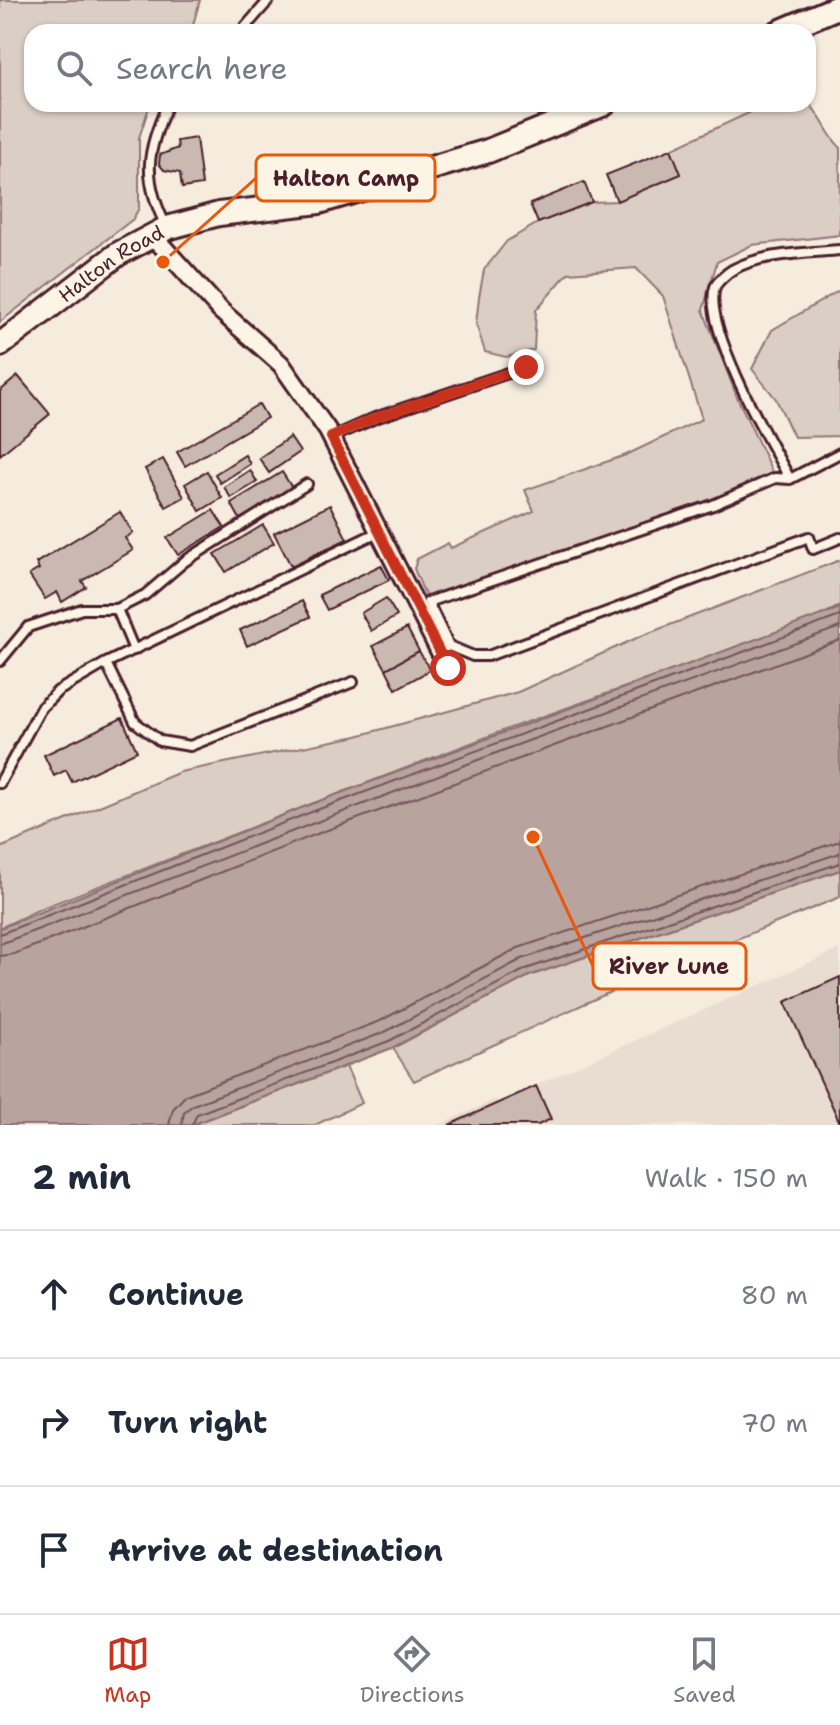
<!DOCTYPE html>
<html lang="en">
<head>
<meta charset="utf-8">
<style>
  :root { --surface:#fff; --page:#f2f2f3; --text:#1f2937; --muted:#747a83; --line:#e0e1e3; --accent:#c8321e }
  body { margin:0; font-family:"Shantell Sans",sans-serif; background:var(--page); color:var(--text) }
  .stop { position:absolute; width:24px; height:24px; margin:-18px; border:6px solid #c8321e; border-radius:50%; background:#fff }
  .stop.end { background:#c8321e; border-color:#fff; box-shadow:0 2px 8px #0008 }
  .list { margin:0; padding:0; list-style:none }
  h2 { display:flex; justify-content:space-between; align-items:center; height:104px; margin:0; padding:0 32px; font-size:34px }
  h2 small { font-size:26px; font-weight:400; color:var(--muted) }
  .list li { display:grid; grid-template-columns:52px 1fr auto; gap:24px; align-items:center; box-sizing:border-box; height:128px; padding:0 32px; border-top:2px solid var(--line) }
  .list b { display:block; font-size:30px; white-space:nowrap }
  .list em { font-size:26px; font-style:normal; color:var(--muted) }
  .icon { flex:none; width:44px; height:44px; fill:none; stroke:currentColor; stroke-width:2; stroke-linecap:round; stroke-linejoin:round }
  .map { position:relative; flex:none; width:840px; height:1125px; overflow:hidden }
  .search { position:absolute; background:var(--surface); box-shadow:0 2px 6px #0004; left:24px; right:24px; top:24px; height:88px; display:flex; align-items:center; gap:20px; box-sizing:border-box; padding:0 28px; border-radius:24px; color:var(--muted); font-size:30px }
  .sheet { height:488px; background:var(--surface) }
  nav { display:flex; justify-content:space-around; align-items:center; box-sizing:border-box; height:112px; border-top:2px solid var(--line); background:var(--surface); font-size:22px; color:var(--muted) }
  nav a { display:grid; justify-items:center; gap:4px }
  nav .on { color:var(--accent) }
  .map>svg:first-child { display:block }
  .built { fill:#e8ddd0 }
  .green { fill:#dbcec4; stroke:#927678; stroke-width:2 }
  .water { fill:#b8a39e; stroke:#8c6e70; stroke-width:2 }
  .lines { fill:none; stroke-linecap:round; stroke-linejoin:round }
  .shore { stroke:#765459; stroke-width:2 }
  .building { fill:#cab9b1; stroke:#4a1f2b; stroke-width:2 }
  .lane-casing { stroke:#4a1f2b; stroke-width:14 }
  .street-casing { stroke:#4a1f2b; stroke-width:22 }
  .secondary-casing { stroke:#4a1f2b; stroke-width:28 }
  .lane { stroke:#fcf5e5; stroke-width:8 }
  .street { stroke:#fcf5e5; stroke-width:16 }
  .secondary { stroke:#fcf5e5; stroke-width:22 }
  .route { stroke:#c8321e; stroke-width:10 }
  .labels { text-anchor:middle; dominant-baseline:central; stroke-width:6; stroke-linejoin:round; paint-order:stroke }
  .street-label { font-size:20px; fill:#4a1f2b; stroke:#fcf5e5 }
  .leader { fill:none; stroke:#e8590c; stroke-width:3 }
  .callout-dot { fill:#e8590c; stroke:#fcf5e5; stroke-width:3 }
  .callout { fill:#fcf5e5; stroke:#e8590c; stroke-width:3 }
  .callout-label { font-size:22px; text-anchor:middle; font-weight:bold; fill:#4a1f2b }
</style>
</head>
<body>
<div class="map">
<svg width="840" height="1125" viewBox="0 0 840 1125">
  <rect width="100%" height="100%" fill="#f5ecde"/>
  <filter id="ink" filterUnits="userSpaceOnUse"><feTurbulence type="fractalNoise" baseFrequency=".0125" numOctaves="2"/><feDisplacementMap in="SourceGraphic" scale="16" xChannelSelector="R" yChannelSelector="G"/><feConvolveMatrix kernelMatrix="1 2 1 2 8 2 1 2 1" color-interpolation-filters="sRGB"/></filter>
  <g filter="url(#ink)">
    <path class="built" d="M840 949V1125H439L496 1099 498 1102Z"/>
    <path class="green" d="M0 0H200L191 32H32V104H150L139 138V208L133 219 0 322Z
      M808 102C822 116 826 134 840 147V235L752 245 717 262 703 310 737 397 775 478 713 505 428 602 414 569 417 559 448 543 451 548 534 511 525 490 626 455 702 419 663 296 636 268 568 273 536 310 534 350 506 357 485 352 476 324 479 297 484 270 507 241 538 223 592 202 617 201 681 174 671 149 768 104Z
      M840 290V436L794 437 776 399 752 369 772 330Z
      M840 560V606L801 625 510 728 42 908 0 928V848L180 772 357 736 518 692 641 636Z
      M840 870V897L648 975 414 1081 393 1048 529 976Z
      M346 1066 362 1103 315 1125H191Z"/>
    <path class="water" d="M840 608V870L529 976 392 1048 191 1125H0V928L311 804Z"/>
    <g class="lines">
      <path class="shore" d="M0 934 314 811 840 616
        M0 944 517 745 840 627
        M0 956 14 954 322 832 840 640
        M169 1125 173 1109 186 1095 380 1021 518 948 840 841
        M182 1125 184 1112 193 1105 385 1032 522 959 840 853
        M192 1125 197 1114 389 1041 526 969 840 863"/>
    </g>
    <path class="building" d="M196 138 202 185 182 188 180 173 164 170 159 164 160 155 178 148 177 141Z
      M671 149 681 174 617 201 606 175Z
      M584 182 592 202 538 223 530 204Z
      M18 376 50 414 0 455V391Z
      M259 404 267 418 185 466 177 452Z
      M290 437 300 452 269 473 259 458Z
      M245 455 250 464 220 483 215 474Z
      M163 459 184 497 166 507 145 469Z
      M250 470 257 482 231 498 224 487Z
      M207 471 222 498 200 511 185 484Z
      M282 472 292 488 240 519 231 503Z
      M330 505 347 539 291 566 274 533Z
      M213 510 224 527 178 555 167 538Z
      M120 512 133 533 125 538 133 550 82 581 86 587 62 602 57 592 45 599 29 575 39 569 36 563Z
      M263 525 274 543 226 572 215 554Z
      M381 565 389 580 327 610 319 595Z
      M386 598 397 616 371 631 361 613Z
      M302 601 310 617 247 646 240 630Z
      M407 628 419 651 386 669 373 646Z
      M419 651 430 670 396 689 386 669Z
      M122 718 137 751 72 782 66 770 54 776 44 755Z
      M840 977V1123L785 1002Z
      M536 1086 551 1119 538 1125H449Z"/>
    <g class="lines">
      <defs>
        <path id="lane" d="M241 32 269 0
          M167 228C142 179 146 151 168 104
          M332 437 375 418 526 367
          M840 453 790 479 775 478 713 505 428 602 449 646 473 656H488L809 537 813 549 840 538
          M790 479C770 443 702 326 715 287 717 282 727 273 732 270 761 253 807 253 840 250
          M117 609 145 595 185 561 307 484
          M0 661 28 627 82 609H117L134 650
          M106 663 135 722 160 741 190 746 353 682
          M0 783 41 708 58 691 106 663 378 532"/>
        <path id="street" d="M152 235 221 311 281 364 328 431 448 668"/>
        <g id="secondary">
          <path d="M779 32 840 6"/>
          <path id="s1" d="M0 345 118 254 167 228 219 214 319 202 488 151 604 104"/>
        </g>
      </defs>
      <use href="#lane" class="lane-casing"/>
      <use href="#street" class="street-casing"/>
      <use href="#secondary" class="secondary-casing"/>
      <use href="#lane" class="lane"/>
      <use href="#street" class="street"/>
      <use href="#secondary" class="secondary"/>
    </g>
  </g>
  <g class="lines" filter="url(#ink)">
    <path class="route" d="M448 668 331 437 375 418 526 367"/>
  </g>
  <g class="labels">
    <g class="street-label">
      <text stroke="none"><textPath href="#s1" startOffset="138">Halton Road</textPath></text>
    </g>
  </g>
  <path class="leader" d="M163 262L256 178M533 837L593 966"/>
  <g class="callout-dot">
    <circle cx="163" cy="262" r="8"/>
    <circle cx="533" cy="837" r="8"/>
  </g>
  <g class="callout">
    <rect x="256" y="155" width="179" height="46" rx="8"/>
    <rect x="593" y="943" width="153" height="46" rx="8"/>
  </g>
  <g class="callout-label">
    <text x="346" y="186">Halton Camp</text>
    <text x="669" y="974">River Lune</text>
  </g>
</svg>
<div class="stop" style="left:448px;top:668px"></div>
<div class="stop end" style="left:526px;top:367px"></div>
<div class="search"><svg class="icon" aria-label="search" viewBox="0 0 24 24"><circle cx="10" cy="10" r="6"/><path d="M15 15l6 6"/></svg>Search here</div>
</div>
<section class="sheet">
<h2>2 min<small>Walk · 150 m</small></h2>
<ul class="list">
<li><svg class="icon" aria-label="ahead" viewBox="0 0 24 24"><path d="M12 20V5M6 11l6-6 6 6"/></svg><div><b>Continue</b></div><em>80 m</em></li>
<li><svg class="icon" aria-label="right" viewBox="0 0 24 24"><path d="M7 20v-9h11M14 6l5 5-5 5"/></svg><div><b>Turn right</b></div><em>70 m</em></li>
<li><svg class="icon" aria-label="arrive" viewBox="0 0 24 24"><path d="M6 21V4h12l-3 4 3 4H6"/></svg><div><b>Arrive at destination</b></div></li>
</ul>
</section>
<nav>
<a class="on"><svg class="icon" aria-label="map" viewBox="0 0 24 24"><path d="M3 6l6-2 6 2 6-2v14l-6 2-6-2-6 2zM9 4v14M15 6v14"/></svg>Map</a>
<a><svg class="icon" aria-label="directions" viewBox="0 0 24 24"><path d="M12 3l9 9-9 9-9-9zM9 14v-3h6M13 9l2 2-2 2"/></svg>Directions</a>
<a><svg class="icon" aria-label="saved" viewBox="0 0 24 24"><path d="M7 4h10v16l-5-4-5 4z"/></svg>Saved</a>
</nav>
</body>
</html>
